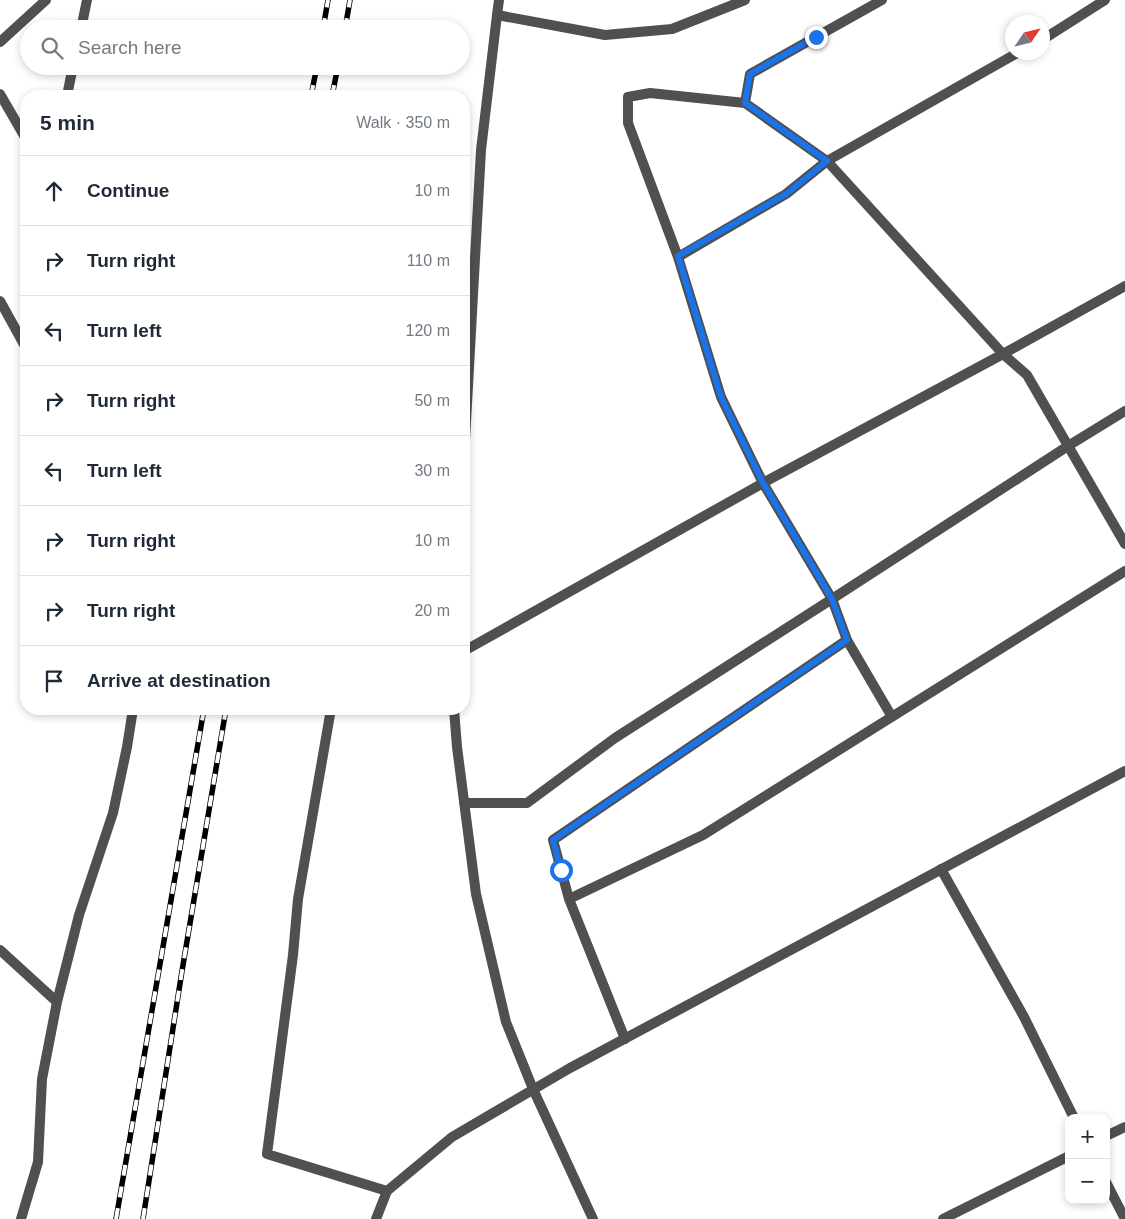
<!DOCTYPE html>
<html lang="en">
<head>
<meta charset="utf-8">
<style>
  :root { --surface:#fff; --page:#f2f2f3; --text:#1f2937; --muted:#747a83; --line:#e0e1e3 }
  body { margin:0; font-family:Arial,sans-serif; background:var(--page); color:var(--text) }
  .controls { position:absolute; right:15px; bottom:15px; display:grid; overflow:hidden; border-radius:10px; box-shadow:0 2px 8px #0003 }
  .controls button { width:45px; height:45px; display:grid; place-items:center; padding:0; border:0; border-bottom:1px solid var(--line); background:var(--surface); color:var(--text); font:25px sans-serif }
  .compass { position:absolute; left:1005px; top:15px; width:45px; height:45px; border-radius:50%; background:var(--surface); box-shadow:0 2px 8px #0003; rotate:55deg }
  .stop { position:absolute; width:15px; height:15px; margin:-11px; border:4px solid #1a73e8; border-radius:50%; background:#fff }
  .stop.end { background:#1a73e8; border-color:#fff; box-shadow:0 1px 5px #0008 }
  .list { margin:0; padding:0; list-style:none }
  h2 { display:flex; justify-content:space-between; align-items:center; height:65px; margin:0; padding:0 20px; font-size:21px }
  h2 small { font-size:16px; font-weight:400; color:var(--muted) }
  .list li { display:grid; grid-template-columns:32px 1fr auto; gap:15px; align-items:center; box-sizing:border-box; height:70px; padding:0 20px; border-top:1px solid var(--line) }
  .list b { display:block; font-size:19px; white-space:nowrap }
  .list em { font-size:16px; font-style:normal; color:var(--muted) }
  .icon { flex:none; width:28px; height:28px; fill:none; stroke:currentColor; stroke-width:2; stroke-linecap:round; stroke-linejoin:round }
  .map { position:relative; flex:none; width:1125px; height:1219px; overflow:hidden }
  .search { position:absolute; background:var(--surface); box-shadow:0 2px 8px #0003; left:20px; top:20px; width:450px; height:55px; display:flex; align-items:center; gap:12px; box-sizing:border-box; padding:0 18px; border-radius:28px; color:var(--muted); font-size:19px }
  .panel { position:absolute; background:var(--surface); box-shadow:0 2px 8px #0003; left:20px; top:90px; width:450px; height:625px; border-radius:20px }
  .map>svg:first-child { display:block }
  .lines { fill:none; stroke-linecap:round; stroke-linejoin:round }
  .minor { stroke:#505050; stroke-width:10 }
  .tertiary { stroke:#505050; stroke-width:10 }
  .rail-casing { stroke:#000; stroke-width:5.5 }
  .rail { stroke:#fff; stroke-width:4; stroke-dasharray:11; stroke-linecap:butt }
  .route { stroke:#1a73e8; stroke-width:6 }
</style>
</head>
<body>
<div class="map">
<svg width="1125" height="1219" viewBox="0 0 1125 1219">
  <rect width="100%" height="100%" fill="#fff"/>
  <g class="lines">
    <path class="minor" d="M499 0 497 15 605 35 672 29 745 0
      M81 29 87 0
      M1042 40 1105 0
      M0 42 46 0
      M0 94 26 139
      M67 96 73 66
      M745 103 750 74 882 0
      M678 257 786 194 827 161 1019 52
      M0 301 26 348
      M464 458 481 150 497 15
      M464 651 763 483 1003 354 1125 286
      M331 709 298 899 293 955 267 1154 387 1191
      M454 709 457 747 476 894 506 1022 533 1089 593 1219
      M892 717 847 640 832 599 763 483 721 397 678 257 628 123V97L650 93 745 103 827 161 1003 354 1027 375 1125 544
      M464 803H527L615 738 832 599 1068 446 1125 411
      M941 869 1024 1017 1074 1118
      M569 899 703 835 1125 571
      M0 950 57 1002
      M625 1039 569 899 553 840 847 640
      M1106 1136 1125 1127
      M1106 1182 1125 1219
      M21 1219 38 1162 42 1079 57 1002 79 915 113 813 127 747 133 709
      M943 1219 1069 1156"/>
    <path class="tertiary" d="M376 1219 387 1191 452 1137 570 1068 1125 771"/>
    <defs>
      <path id="rail" d="M323 29 328 0
        M345 29 350 0
        M311 96 317 66
        M332 96 338 66
        M116 1219 204 709
        M143 1219 182 971 226 709"/>
    </defs>
    <use href="#rail" class="rail-casing"/>
    <use href="#rail" class="rail"/>
  </g>
  <g class="lines">
    <path class="route" d="M561 870 553 840 847 640 832 599 763 483 721 397 678 256 786 194 827 161 745 103 750 74 816 37"/>
  </g>
</svg>
<div class="controls">
<button>+</button>
<button>−</button>
</div>
<svg class="compass" viewBox="-18 -18 36 36"><path d="M0-13l5 13h-10z" fill="#e53935"/><path d="M0 13l5-13h-10z" fill="#747a83"/></svg>
<div class="stop" style="left:561px;top:870px"></div>
<div class="stop end" style="left:816px;top:37px"></div>
<div class="search"><svg class="icon" aria-label="search" viewBox="0 0 24 24"><circle cx="10" cy="10" r="6"/><path d="M15 15l6 6"/></svg>Search here</div>
<section class="panel">
<h2>5 min<small>Walk · 350 m</small></h2>
<ul class="list">
<li><svg class="icon" aria-label="ahead" viewBox="0 0 24 24"><path d="M12 20V5M6 11l6-6 6 6"/></svg><div><b>Continue</b></div><em>10 m</em></li>
<li><svg class="icon" aria-label="right" viewBox="0 0 24 24"><path d="M7 20v-9h11M14 6l5 5-5 5"/></svg><div><b>Turn right</b></div><em>110 m</em></li>
<li><svg class="icon" aria-label="left" viewBox="0 0 24 24"><path d="M17 20v-9H6M10 6l-5 5 5 5"/></svg><div><b>Turn left</b></div><em>120 m</em></li>
<li><svg class="icon" aria-label="right" viewBox="0 0 24 24"><path d="M7 20v-9h11M14 6l5 5-5 5"/></svg><div><b>Turn right</b></div><em>50 m</em></li>
<li><svg class="icon" aria-label="left" viewBox="0 0 24 24"><path d="M17 20v-9H6M10 6l-5 5 5 5"/></svg><div><b>Turn left</b></div><em>30 m</em></li>
<li><svg class="icon" aria-label="right" viewBox="0 0 24 24"><path d="M7 20v-9h11M14 6l5 5-5 5"/></svg><div><b>Turn right</b></div><em>10 m</em></li>
<li><svg class="icon" aria-label="right" viewBox="0 0 24 24"><path d="M7 20v-9h11M14 6l5 5-5 5"/></svg><div><b>Turn right</b></div><em>20 m</em></li>
<li><svg class="icon" aria-label="arrive" viewBox="0 0 24 24"><path d="M6 21V4h12l-3 4 3 4H6"/></svg><div><b>Arrive at destination</b></div></li>
</ul>
</section>
</div>
</body>
</html>
